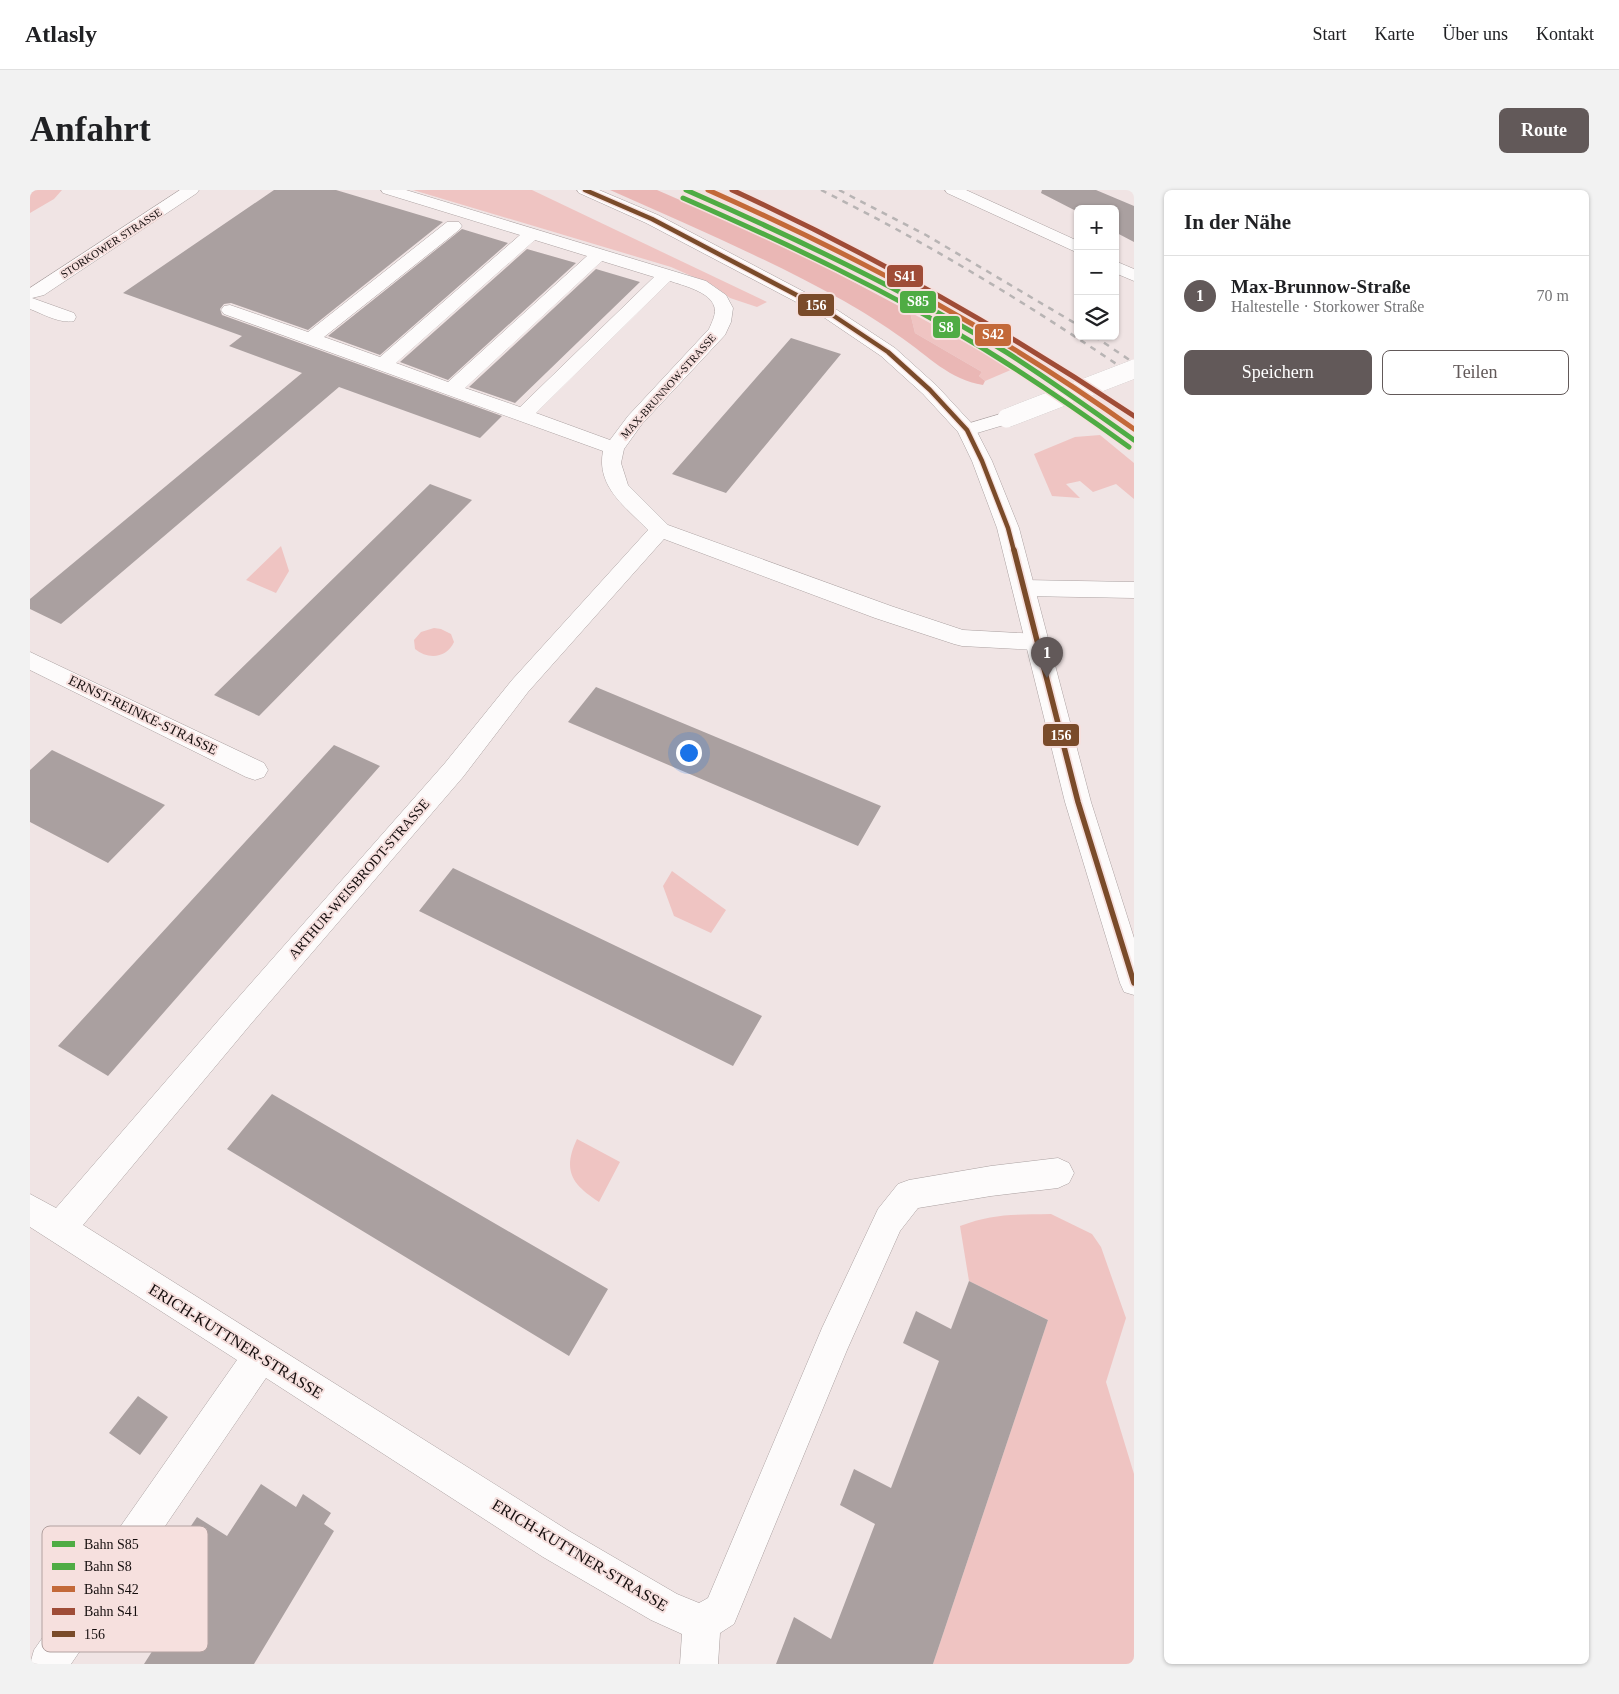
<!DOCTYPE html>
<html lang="de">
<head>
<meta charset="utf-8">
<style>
  :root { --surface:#fff; --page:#f2f2f2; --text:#202124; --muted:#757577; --line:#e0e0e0; --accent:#625959 }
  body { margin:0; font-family:"Times New Roman",serif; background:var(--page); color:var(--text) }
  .controls { position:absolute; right:15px; top:15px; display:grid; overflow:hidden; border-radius:8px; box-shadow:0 1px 4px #0004 }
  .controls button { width:45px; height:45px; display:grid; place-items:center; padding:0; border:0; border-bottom:1px solid var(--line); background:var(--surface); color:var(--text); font:25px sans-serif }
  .you { position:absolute; left:658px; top:562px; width:18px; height:18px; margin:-12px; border:4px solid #fff; border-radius:50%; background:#1a73e8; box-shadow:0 0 0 8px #1a73e833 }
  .badge { display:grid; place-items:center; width:32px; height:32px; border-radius:50%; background:var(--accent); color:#fff; font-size:16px; font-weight:700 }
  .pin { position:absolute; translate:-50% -41px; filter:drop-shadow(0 1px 2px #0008) }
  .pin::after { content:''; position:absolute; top:26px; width:18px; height:15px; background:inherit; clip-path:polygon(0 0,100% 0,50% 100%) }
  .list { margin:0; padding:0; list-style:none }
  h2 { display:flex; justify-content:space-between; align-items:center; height:65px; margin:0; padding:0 20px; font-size:21px }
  h2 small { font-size:16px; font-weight:400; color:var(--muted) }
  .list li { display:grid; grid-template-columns:32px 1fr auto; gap:15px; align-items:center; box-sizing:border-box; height:80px; padding:0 20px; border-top:1px solid var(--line) }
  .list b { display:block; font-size:19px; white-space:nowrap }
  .list p { margin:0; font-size:16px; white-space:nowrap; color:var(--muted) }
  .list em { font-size:16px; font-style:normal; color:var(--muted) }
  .actions { display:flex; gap:10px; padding:15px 20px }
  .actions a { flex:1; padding:11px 0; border:1px solid var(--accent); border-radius:8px; text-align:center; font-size:18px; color:var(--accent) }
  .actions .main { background:var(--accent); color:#fff }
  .icon { flex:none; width:28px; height:28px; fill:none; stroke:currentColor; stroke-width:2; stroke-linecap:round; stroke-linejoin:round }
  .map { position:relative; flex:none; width:1104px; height:1474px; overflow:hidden; border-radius:8px }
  header { display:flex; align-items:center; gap:30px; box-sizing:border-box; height:70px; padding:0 25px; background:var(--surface); border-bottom:1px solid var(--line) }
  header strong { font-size:24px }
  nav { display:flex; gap:28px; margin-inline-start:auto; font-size:18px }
  .intro { display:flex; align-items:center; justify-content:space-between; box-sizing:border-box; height:120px; padding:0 30px }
  h1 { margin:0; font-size:35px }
  .button { padding:12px 22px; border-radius:8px; background:var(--accent); color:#fff; font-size:18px; font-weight:700 }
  main { display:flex; gap:30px; padding:0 30px }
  aside { flex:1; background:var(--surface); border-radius:8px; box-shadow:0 1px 4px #0004 }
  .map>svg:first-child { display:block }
  .green { fill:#efc4c2 }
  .forest { fill:#eab7b5 }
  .building { fill:#aaa0a0 }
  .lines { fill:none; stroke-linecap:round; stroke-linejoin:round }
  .minor-casing { stroke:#aba1a1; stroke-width:1 }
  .major-casing { stroke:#aba1a1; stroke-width:1 }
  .minor { fill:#fdfbfb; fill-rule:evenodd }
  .major { fill:#fdfbfb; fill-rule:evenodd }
  .rail { stroke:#b8b4b4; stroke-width:2.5; stroke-dasharray:6 6; stroke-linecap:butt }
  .minor-bridge-casing { stroke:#aba1a1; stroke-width:19; stroke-linecap:butt }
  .minor-bridge { stroke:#fdfbfb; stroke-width:19 }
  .bus-1-far1-casing { stroke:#f6e0de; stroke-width:7 }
  .bus-1-casing { stroke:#f6e0de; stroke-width:9 }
  .bus-1-far1 { stroke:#7a4b2a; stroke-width:4.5 }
  .bus-1 { stroke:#7a4b2a; stroke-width:5.5 }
  .rail-1-casing { stroke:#f6e0de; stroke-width:8 }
  .rail-2-casing { stroke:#f6e0de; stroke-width:8 }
  .rail-3-casing { stroke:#f6e0de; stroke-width:8 }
  .rail-4-casing { stroke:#f6e0de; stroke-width:8 }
  .rail-1 { stroke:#4fac44; stroke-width:5 }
  .rail-2 { stroke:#4fac44; stroke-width:5 }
  .rail-3 { stroke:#c36939; stroke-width:5 }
  .rail-4 { stroke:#9f4c37; stroke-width:5 }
  .labels { text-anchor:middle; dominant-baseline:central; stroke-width:4; stroke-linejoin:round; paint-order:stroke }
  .far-street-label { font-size:11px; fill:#150e0e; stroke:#f6e0de }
  .street-label { font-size:14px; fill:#150e0e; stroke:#f6e0de }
  .near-street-label { font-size:16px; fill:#150e0e; stroke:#f6e0de }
  .key { fill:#f6e0de; stroke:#b2a1a0; stroke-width:1 }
  .key-label { font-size:14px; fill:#150e0e }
  .line-badge { stroke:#f6e0de; stroke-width:2 }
  .badge-label { font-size:14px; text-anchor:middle; font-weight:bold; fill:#fff }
</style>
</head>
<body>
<header>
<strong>Atlasly</strong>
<nav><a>Start</a><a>Karte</a><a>Über uns</a><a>Kontakt</a></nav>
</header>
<div class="intro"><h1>Anfahrt</h1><a class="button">Route</a></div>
<main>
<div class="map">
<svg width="1104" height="1474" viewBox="0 0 1104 1474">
  <rect width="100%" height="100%" fill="#f0e4e4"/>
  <path class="green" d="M0 0H32L24 9 0 23Z
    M383 0H502L737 112 727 117 700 108 684 96 641 77Z
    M880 122 983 179 955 191 949 186 952 182 885 143Z
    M1070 245 1104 273V309L1086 294 1063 302 1050 291 1036 294 1050 308 1022 306 1004 264 1045 247Z
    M251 356 259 381 246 403 216 390Z
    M404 438 411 439 421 444 424 452C417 468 398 470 385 459L384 450 391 442Z
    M642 681 696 720 681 743 644 726 633 696Z
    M547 949 590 972 569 1012C542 994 532 981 547 949Z
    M1021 1024 1062 1044 1071 1057 1096 1128 1076 1192 1104 1284V1474H903L1018 1130 939 1091 930 1036C964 1023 985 1025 1021 1024Z"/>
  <path class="forest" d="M580 0H627L760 58 880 122 885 143 952 182 949 186 955 191 953 195C920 190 898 166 872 148 854 135 833 122 814 111 738 69 659 35 580 0Z"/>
  <path class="building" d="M244 0H306L413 32 278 140 201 113 194 114 190 119 192 125 472 226 450 248 309 197 31 434 0 419V409L272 183 199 156 212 146 93 103Z
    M1012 0H1066L1104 16V52L1085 42V19H1048V22L1011 3Z
    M432 39 478 53 350 165 298 146Z
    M497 59 546 73 418 190 370 172Z
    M566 79 610 92 485 213 439 197Z
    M761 148 811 164 696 303 642 284Z
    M400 294 442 310 229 526 184 505Z
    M566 497 662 537 851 616 828 656 538 532Z
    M304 555 350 576 78 886 28 856Z
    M22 560 135 615 78 673 0 632V580Z
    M423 678 732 826 703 876 389 721Z
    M242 904 578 1099 539 1166 197 959Z
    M939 1091 1018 1130 903 1474H746L764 1427 801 1449 845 1334 810 1315 824 1279 861 1298 909 1171 873 1153 886 1121 921 1139Z
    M108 1206 138 1227 110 1265 79 1243Z
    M231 1294 266 1317 273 1304 301 1323 294 1334 304 1341 224 1474H114L171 1385 142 1364 167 1327 197 1346Z"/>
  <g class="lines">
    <defs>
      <path id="minor" d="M150 0H169L167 3 14 105 2 108 44 123 46 127 44 131C30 134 13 124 0 119V98Z
        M351 0H376L676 91 696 105 703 118 701 132 695 145 612 234 594 259 591 273 598 295 638 335 861 416 933 440 1007 444 1015 446 1019 452 1015 458 1007 460 932 456 924 454 845 428 634 349 498 502 433 587 220 835 53 1035 539 1341 647 1404 669 1413 678 1408 792 1138 848 1019 868 994 879 990 961 976 1028 968 1039 973 1044 983 1039 993 1028 998 961 1006 888 1018 870 1041 817 1160 704 1434 690 1443 688 1474H650L652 1444 621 1430 513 1367 236 1188 41 1474H0L4 1460 207 1170 0 1037V1004L26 1018 200 817 415 573 482 490 618 340C596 317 566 297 573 261L194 124 191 120 194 116 200 115 278 142 417 32H429L432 36 429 40 294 147 350 167 490 45 353 3ZM505 50 557 66 418 192 366 173ZM572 71 624 87 490 217 435 198ZM640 91C652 95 680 102 684 116 687 123 682 132 679 139L598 226 580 250 506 223Z
        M915 0H936L1048 51V63L917 3Z
        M1085 71 1104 79V91L1085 83Z
        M977 222 984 224 987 228 984 232 937 246 930 244 927 240 930 236Z
        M993 390 1104 392V408L993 406 985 403 982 398 985 393Z
        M0 462 234 573 238 580 234 587 225 590 216 587 0 480Z"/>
      <path id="major" d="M547 0H569L628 25 801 116 865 158 907 196 944 236 962 271 989 338 1061 612 1104 748V805L1094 802 1090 793 1035 612 967 338 942 271 928 242 893 204 851 166 789 124 616 33 549 3Z"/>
    </defs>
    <use href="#minor" class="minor-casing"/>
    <use href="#major" class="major-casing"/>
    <use href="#minor" class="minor"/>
    <use href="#major" class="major"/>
    <path class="rail" d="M791 0C900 54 1003 117 1104 186
      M809 0 896 45 1048 135
      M1064 146 1104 173"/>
    <defs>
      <path id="minor-bridge" d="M977 228 1104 179"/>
    </defs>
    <use href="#minor-bridge" class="minor-bridge-casing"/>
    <use href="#minor-bridge" class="minor-bridge"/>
    <defs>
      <path id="bus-1-far1" d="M555 0 622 29 795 120 858 162 900 200 937 240 952 271 978 338 984 361"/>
      <path id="bus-1" d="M984 360 1048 612 1104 793"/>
    </defs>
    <use href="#bus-1-far1" class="bus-1-far1-casing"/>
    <use href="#bus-1" class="bus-1-casing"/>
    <use href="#bus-1-far1" class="bus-1-far1"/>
    <use href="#bus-1" class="bus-1"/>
    <defs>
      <path id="rail-1" d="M656 0C766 48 874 100 976 162 1020 190 1062 220 1104 250"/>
      <path id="rail-2" d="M653 8C756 53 858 101 954 159 1004 190 1052 223 1099 257"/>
      <path id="rail-3" d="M678 0C831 68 967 141 1104 239"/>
      <path id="rail-4" d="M702 0C843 65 975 140 1104 226"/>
    </defs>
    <use href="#rail-1" class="rail-1-casing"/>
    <use href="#rail-2" class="rail-2-casing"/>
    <use href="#rail-3" class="rail-3-casing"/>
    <use href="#rail-4" class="rail-4-casing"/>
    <use href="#rail-1" class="rail-1"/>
    <use href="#rail-2" class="rail-2"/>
    <use href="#rail-3" class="rail-3"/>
    <use href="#rail-4" class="rail-4"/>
  </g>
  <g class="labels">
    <g class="far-street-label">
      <text transform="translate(81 53) rotate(-33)">STORKOWER STRASSE</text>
      <text transform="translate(638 196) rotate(-48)">MAX-BRUNNOW-STRASSE</text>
    </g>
    <g class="street-label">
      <text transform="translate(113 525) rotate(26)">ERNST-REINKE-STRASSE</text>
      <text transform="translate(329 689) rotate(-49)">ARTHUR-WEISBRODT-STRASSE</text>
    </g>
    <g class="near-street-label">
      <text transform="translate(206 1151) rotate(32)">ERICH-KUTTNER-STRASSE</text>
      <text transform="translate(550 1365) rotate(31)">ERICH-KUTTNER-STRASSE</text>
    </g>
  </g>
  <rect x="12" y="1336" width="166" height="126" rx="8" class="key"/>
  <rect x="22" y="1351" width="23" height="6" fill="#4fac44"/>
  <rect x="22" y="1373" width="23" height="7" fill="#4fac44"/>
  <rect x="22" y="1396" width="23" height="6" fill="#c36939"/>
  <rect x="22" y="1418" width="23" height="7" fill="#9f4c37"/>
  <rect x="22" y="1441" width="23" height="6" fill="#7a4b2a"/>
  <g class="key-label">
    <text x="54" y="1359">Bahn S85</text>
    <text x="54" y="1381">Bahn S8</text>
    <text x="54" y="1404">Bahn S42</text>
    <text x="54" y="1426">Bahn S41</text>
    <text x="54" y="1449">156</text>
  </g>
  <g class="line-badge">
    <rect x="856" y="74" width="38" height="24" rx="5" fill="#9f4c37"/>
    <rect x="869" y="100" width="38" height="24" rx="5" fill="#4fac44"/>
    <rect x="767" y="103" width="38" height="24" rx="5" fill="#7a4b2a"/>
    <rect x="902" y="125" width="29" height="24" rx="5" fill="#4fac44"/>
    <rect x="944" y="133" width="38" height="24" rx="5" fill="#c36939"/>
    <rect x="1012" y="533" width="38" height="24" rx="5" fill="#7a4b2a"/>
  </g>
  <g class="badge-label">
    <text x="875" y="91">S41</text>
    <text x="888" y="116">S85</text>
    <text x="786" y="120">156</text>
    <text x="916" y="142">S8</text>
    <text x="963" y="149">S42</text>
    <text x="1031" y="550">156</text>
  </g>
</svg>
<div class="controls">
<button>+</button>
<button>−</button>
<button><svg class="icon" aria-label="layers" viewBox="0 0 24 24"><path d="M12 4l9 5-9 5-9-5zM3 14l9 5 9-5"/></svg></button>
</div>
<div class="you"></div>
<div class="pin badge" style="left:1017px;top:488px">1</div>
</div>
<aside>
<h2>In der Nähe<small></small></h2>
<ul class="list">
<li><span class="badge">1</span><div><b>Max-Brunnow-Straße</b><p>Haltestelle · Storkower Straße</p></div><em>70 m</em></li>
</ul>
<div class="actions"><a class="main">Speichern</a><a>Teilen</a></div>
</aside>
</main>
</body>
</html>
